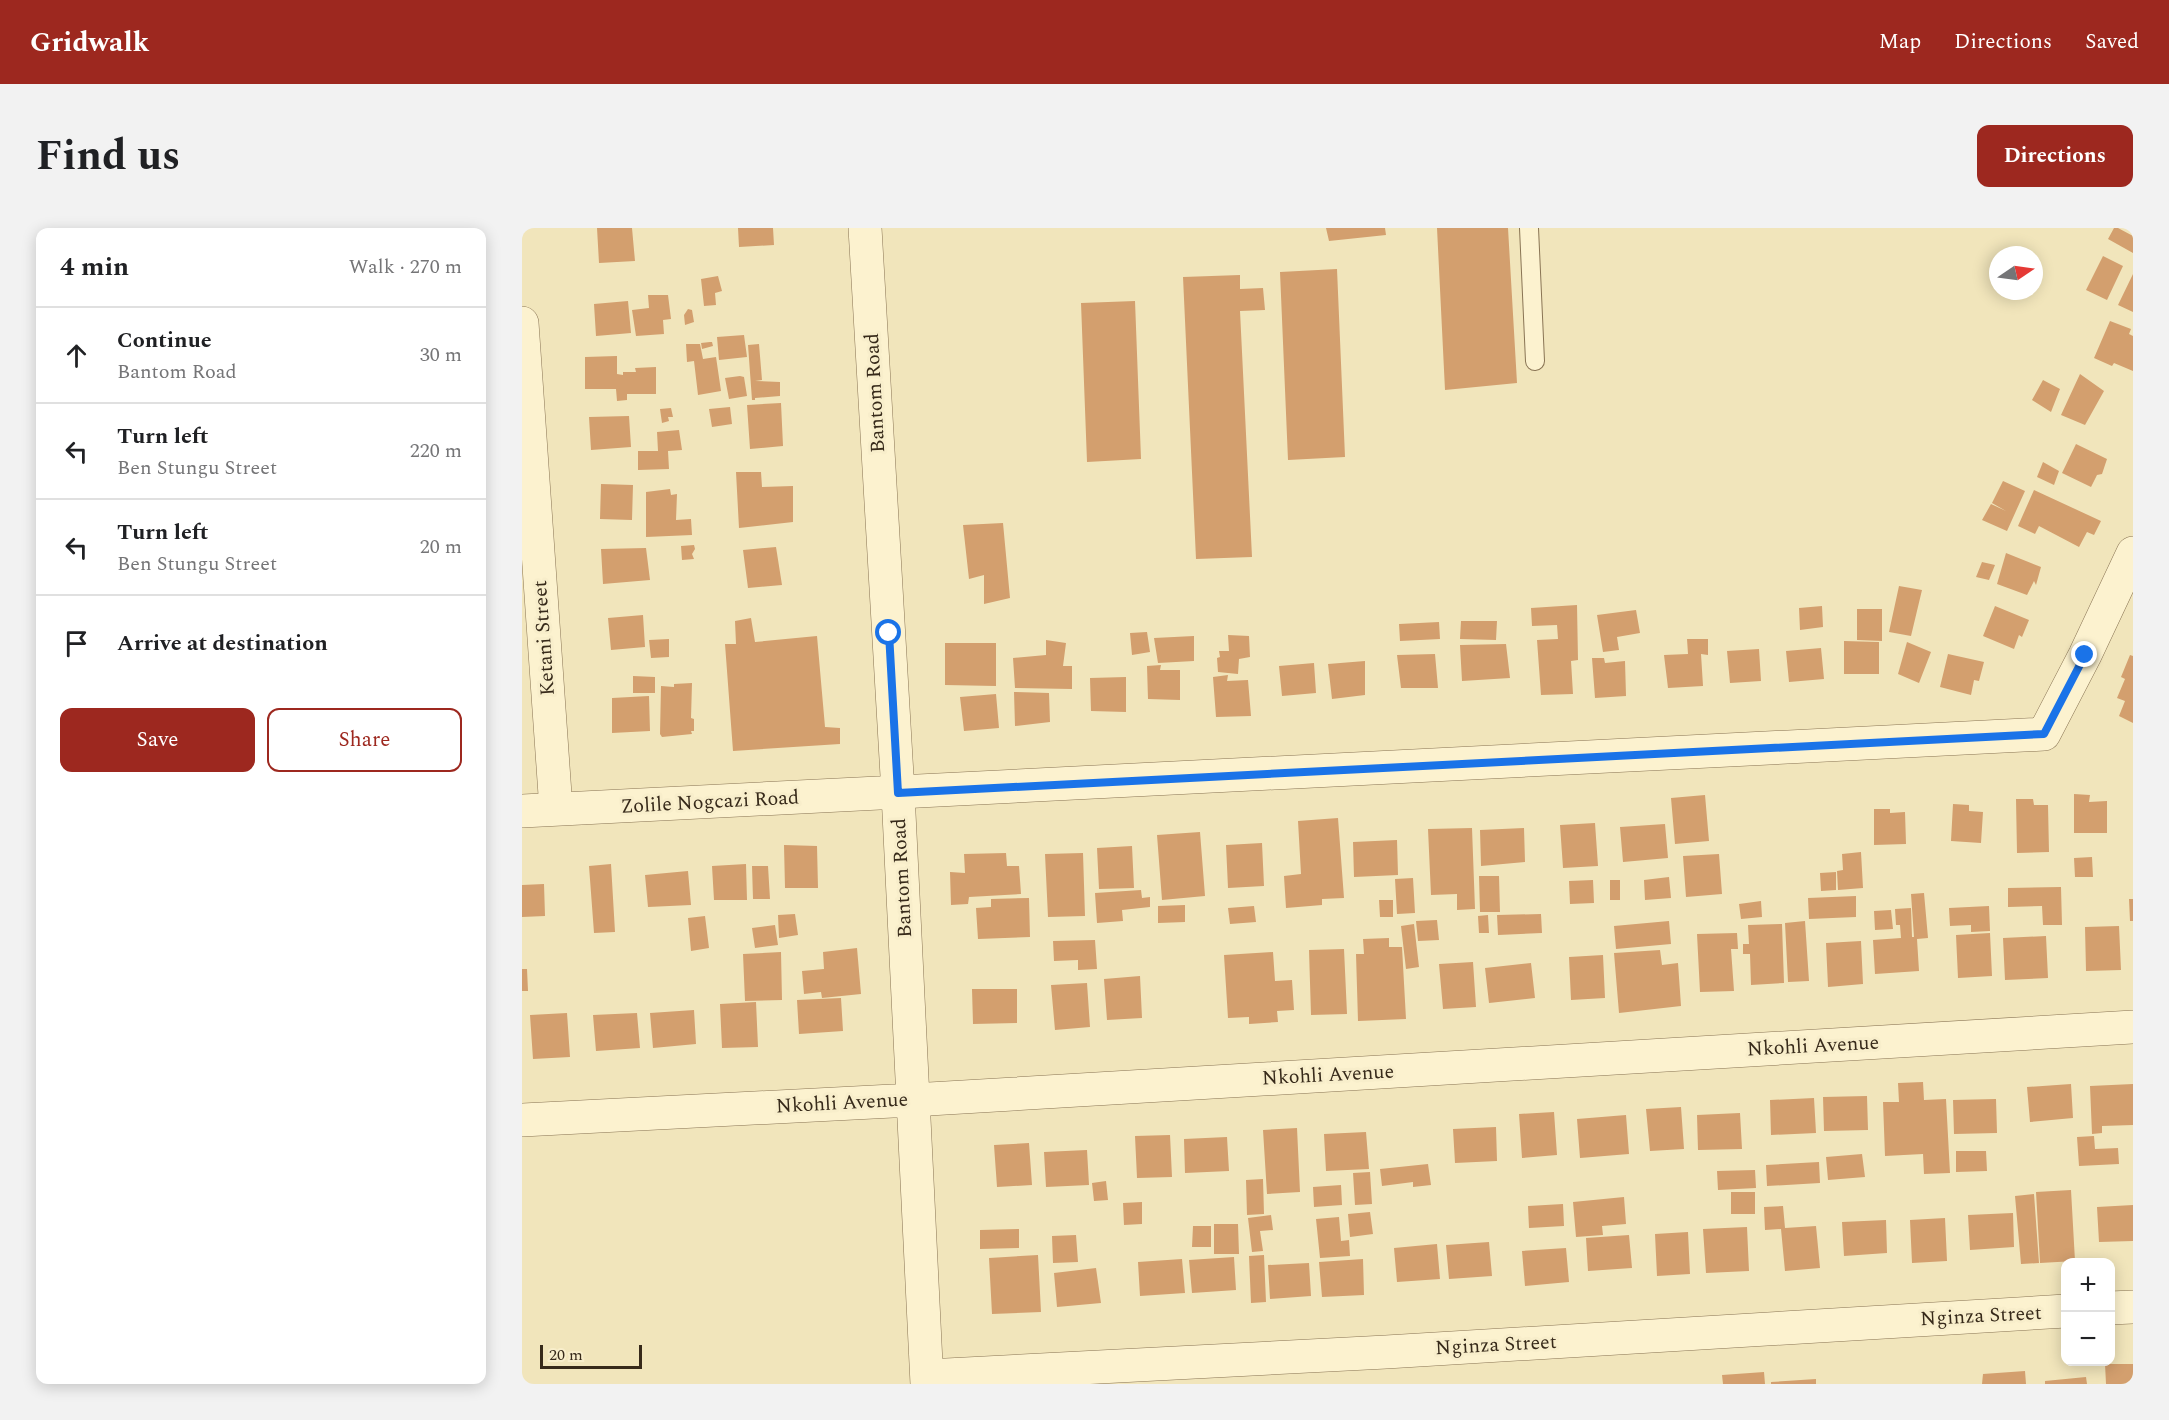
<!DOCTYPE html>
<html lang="en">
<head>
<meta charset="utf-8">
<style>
  :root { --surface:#fff; --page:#f2f2f2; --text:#202124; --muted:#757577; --line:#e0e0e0; --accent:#9d281f }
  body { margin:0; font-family:Spectral,serif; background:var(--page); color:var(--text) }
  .controls { position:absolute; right:18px; bottom:18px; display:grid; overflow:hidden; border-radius:12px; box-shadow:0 3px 15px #0003 }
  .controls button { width:54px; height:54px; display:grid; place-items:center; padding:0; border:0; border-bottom:2px solid var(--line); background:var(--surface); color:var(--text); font:30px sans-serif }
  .compass { position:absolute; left:1467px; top:18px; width:54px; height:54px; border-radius:50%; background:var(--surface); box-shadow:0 3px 15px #0003; rotate:77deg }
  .scale { position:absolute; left:18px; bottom:15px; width:102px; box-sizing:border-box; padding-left:6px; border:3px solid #372a1a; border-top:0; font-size:16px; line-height:21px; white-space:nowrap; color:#372a1a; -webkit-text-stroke:4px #f8eecb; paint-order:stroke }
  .stop { position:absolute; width:18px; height:18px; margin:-14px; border:4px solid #1a73e8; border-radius:50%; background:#fff }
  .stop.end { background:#1a73e8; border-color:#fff; box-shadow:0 2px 6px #0008 }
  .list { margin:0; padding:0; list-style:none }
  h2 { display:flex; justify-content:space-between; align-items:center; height:78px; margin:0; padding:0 24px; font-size:26px }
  h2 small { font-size:20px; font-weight:400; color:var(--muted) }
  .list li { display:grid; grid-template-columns:39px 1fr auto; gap:18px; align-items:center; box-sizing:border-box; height:96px; padding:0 24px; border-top:2px solid var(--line) }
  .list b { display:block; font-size:22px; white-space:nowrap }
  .list p { margin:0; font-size:20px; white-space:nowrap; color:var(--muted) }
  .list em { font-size:20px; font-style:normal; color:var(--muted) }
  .actions { display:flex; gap:12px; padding:18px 24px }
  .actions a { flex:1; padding:14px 0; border:2px solid var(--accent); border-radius:12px; text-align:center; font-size:21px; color:var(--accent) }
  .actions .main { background:var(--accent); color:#fff }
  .icon { flex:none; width:33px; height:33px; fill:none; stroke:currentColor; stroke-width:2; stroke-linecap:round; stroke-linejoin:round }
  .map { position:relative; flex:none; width:1611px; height:1156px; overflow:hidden; border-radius:12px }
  header { display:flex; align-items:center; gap:36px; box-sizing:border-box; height:84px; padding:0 30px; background:var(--accent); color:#fff }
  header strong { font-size:28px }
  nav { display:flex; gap:33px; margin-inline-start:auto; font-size:21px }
  .intro { display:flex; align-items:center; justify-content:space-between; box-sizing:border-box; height:144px; padding:0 36px }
  h1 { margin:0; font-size:42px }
  .button { padding:15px 27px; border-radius:12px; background:var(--accent); color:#fff; font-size:21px; font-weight:700 }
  main { display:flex; gap:36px; padding:0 36px }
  aside { flex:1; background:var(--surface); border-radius:12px; box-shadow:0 3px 15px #0003 }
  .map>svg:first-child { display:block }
  .building { fill:#d39f6e }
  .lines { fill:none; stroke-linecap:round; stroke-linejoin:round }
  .service-casing { stroke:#897454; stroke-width:20 }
  .minor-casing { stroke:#897454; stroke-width:34 }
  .service { stroke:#fcf2cf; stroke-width:18 }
  .minor { stroke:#fcf2cf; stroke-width:33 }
  .route { stroke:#1a73e8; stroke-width:8 }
  .labels { text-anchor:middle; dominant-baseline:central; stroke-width:6; stroke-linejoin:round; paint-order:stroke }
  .street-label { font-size:20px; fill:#372a1a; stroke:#f8eecb }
</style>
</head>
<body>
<header>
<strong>Gridwalk</strong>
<nav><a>Map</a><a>Directions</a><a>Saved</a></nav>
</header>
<div class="intro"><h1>Find us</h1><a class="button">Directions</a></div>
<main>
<aside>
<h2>4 min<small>Walk · 270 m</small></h2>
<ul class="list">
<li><svg class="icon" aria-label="ahead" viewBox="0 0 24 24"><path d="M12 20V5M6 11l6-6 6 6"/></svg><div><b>Continue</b><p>Bantom Road</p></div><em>30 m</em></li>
<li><svg class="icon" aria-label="left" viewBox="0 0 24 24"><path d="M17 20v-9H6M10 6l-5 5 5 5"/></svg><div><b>Turn left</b><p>Ben Stungu Street</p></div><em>220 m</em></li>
<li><svg class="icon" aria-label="left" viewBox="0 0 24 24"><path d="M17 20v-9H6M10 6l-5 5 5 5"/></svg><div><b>Turn left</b><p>Ben Stungu Street</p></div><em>20 m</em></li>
<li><svg class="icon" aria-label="arrive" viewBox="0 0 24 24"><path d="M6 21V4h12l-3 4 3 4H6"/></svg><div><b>Arrive at destination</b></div></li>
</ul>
<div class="actions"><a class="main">Save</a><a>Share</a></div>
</aside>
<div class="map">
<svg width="1611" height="1156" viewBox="0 0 1611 1156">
  <rect width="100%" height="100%" fill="#f1e5bb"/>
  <path class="building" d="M75 0H110L113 33 77 35Z
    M216 0H251L252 17 217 19Z
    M804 0H863L864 7 807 13Z
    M915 0H986L995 155 923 162Z
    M1592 0H1596L1611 8V25L1586 11Z
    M1581 28 1601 38 1585 72 1564 62Z
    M815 41 823 229 766 232 758 44Z
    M1611 46V84L1596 77Z
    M718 47V61L741 60 743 82 718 83 730 329 674 331 661 49Z
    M196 48 200 63 193 65 194 77 182 78 179 51Z
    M126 67H146L149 91 141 92 142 106 114 108 110 82 127 80Z
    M106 73 109 105 74 108 72 76Z
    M613 73 619 231 565 234 559 75Z
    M166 81 170 82 172 94 163 97 162 87Z
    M1588 93 1609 101 1607 106 1611 108V143L1592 135 1590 138 1572 130Z
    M222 107 225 129 197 132 195 109Z
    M188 114H190L191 118 180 121 179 115Z
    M164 116H178L181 131 194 129 199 163 176 167 172 133 165 134Z
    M237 116 240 152 233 153 258 154V168L233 170V172H230L226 117Z
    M95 128V146L101 147V144H114L113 140 134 139V166H105V172L95 173 94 161H63V129Z
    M1558 146 1582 163 1563 197 1539 187Z
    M218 148 222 149 225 168 207 171 203 150Z
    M1521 152 1538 161 1529 184 1510 172Z
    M259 175 261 218 228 221 225 177Z
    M208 179 210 196 190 199 187 181Z
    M149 180 151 189H146L147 193 140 195 138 181Z
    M107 188 109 219 69 222 67 189Z
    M157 202 160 222 146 223 147 241 116 242V223H136L135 204Z
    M1554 216 1585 231 1580 246 1575 247 1569 259 1540 245Z
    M1521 234 1537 243 1532 257 1515 249Z
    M214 244H239L240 259 271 258V294L217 300Z
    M1481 253 1503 263 1485 303 1460 292 1469 276 1484 283 1470 275Z
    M79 256 111 257 110 292 78 291Z
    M148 261 149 267 155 266 154 292 169 291 170 307 124 309V264Z
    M1512 262 1579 293 1572 307 1565 304 1557 319 1517 298 1513 306 1496 298Z
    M481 295 488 370 462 376V347L447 351 441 297Z
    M172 317 173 321 170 326 172 331 160 332 159 318Z
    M254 319 260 357 226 360 221 322Z
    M124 320 128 352 81 356 79 321Z
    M1484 325 1519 339 1514 357 1512 353 1505 367 1475 356Z
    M1460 334 1473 337 1467 352 1454 349Z
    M1377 358 1400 362 1389 408 1367 404Z
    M1055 377 1056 432 1049 433 1051 466 1019 467 1015 412 1036 411 1035 397 1010 398 1009 380Z
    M1300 378 1301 399 1278 402 1277 380Z
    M1473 378 1507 392 1500 409 1497 407 1492 421 1461 408Z
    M1335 381H1360V413L1335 412Z
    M1114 382 1118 405 1095 409 1097 422 1081 424 1075 387Z
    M121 387 123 419 89 422 86 390Z
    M229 390 233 414 295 408 303 499 318 500V516L211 523 203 416H214L213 393Z
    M939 393H975L974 412 938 411Z
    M917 394 918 411 878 413 877 396Z
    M625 404 628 424 610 427 608 405Z
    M706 407 727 408 728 429 717 431 716 446 696 444 695 430 698 429 697 423H707Z
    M672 408V433L636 435 632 410Z
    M147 411V429L129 430 127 412Z
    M1165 411H1186V427L1179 426 1181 458 1146 460 1142 427 1166 426Z
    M524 412 544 415 541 438H550V461L493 460 491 430 524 427Z
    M1322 413 1357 414V446H1322Z
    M1385 414 1409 424 1397 455 1376 446Z
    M423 415H474V458L423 457Z
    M984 416 988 450 940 453 938 417Z
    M1299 420 1302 451 1267 454 1264 423Z
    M1237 421 1239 453 1208 455 1205 423Z
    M913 426 916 460H879L875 427Z
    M1426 426 1462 434 1457 453 1452 452 1449 467 1418 459Z
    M1608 427 1611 428V495L1597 488 1603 473 1595 470 1603 451 1599 449Z
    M1070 430H1082L1083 435 1103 433 1104 468 1073 470Z
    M843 433V467L810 471 806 436Z
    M792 435 794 465 760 468 757 438Z
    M639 437 638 442H658V472L626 471 625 438Z
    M706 447 705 453 726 452 729 488 694 489 691 449Z
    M111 448 133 449V465H111Z
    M604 449V484L569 483 568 450Z
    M170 455 169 490 172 491V503H169L170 506 140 509 138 506 139 458 152 459V456Z
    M492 464 527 465 528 494 493 498Z
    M474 466 477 500 442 503 438 469Z
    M127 468 128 503 90 505V470Z
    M1552 566 1568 567 1567 574 1585 573V605H1552Z
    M1183 567 1187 613 1153 616 1149 570Z
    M1494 571H1511L1512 577H1526L1527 624 1495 625Z
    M1431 576 1447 577V583L1461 584 1459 615 1429 613Z
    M1352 581H1368V585L1383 584 1384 616 1352 617Z
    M816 590 822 670 800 671V677L764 680 762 648 779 646 776 593Z
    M1073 595 1076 638 1041 640 1038 597Z
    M1143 596 1146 630 1101 634 1098 599Z
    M950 600 953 681 935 682V666L909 667 906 601Z
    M1002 600 1003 634 959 638 958 602Z
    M678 604 683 668 640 672 635 607Z
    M875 612 876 647 832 649 831 614Z
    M740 615 742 658 706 660 704 617Z
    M262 617 295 618 296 660H263Z
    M610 618 612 660 577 661 575 620Z
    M1339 624 1341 660 1316 662 1315 643 1321 642 1320 626Z
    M484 625 485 638H497L499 666 447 669 446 676 429 677 428 644 443 645 442 626Z
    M561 625 563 688 526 689 523 626Z
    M1197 626 1200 666 1164 669 1161 628Z
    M1570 629 1571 649H1553L1552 630Z
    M89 636 93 704 72 705 67 638Z
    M224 636 225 672H192L190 638Z
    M230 638H246L248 671H231Z
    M166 643 169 677 126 679 123 647Z
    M1314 644V662L1299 663 1298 645Z
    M957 648H977L978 684H958Z
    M1147 649 1149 670 1123 672 1122 652Z
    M891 650 893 685 875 686 873 651Z
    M1071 652 1072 675 1048 676 1047 653Z
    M1088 652H1098V672H1088Z
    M22 656 23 688 0 689V657Z
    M1539 659 1540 697H1521L1520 678 1486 679V660Z
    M619 662 620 670 628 669V679L600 682 601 693 575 695 573 665Z
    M1402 665 1406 710 1395 711 1397 743 1353 746 1351 712 1379 710 1378 697H1374L1373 681 1389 680 1390 709H1392L1389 666Z
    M1334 668V689L1287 691 1286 670Z
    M507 670 508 709 456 711 454 680 469 679V671Z
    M1607 671H1611V693H1608Z
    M857 672H871V689H858Z
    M1239 673 1240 689 1219 691 1217 676Z
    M663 677V694L636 695V678Z
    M732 678 734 694 708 696 706 680Z
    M1467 678 1468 703 1449 704V697L1428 698 1427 680Z
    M1369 682 1371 701 1353 702 1352 683Z
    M273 686 276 707 257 710 256 687Z
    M1019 686 1020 705 976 707 975 687Z
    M966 687 967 705H957L956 688Z
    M183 688 187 720 169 723 166 690Z
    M915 692 917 712 896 713 894 693Z
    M1147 693 1149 716 1094 721 1092 698Z
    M1283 693 1287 753 1266 754 1263 695Z
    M892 696 897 739 884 741 879 698Z
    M1260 696 1262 755 1229 757 1228 726H1221V716H1227L1226 697Z
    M253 697 256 717 233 720 230 700Z
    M1597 698 1599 742 1564 743 1563 699Z
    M1215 705 1216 721H1209L1212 763 1178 764 1175 706Z
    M1468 705 1470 748 1436 750 1434 707Z
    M1524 708 1526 750 1483 752 1481 710Z
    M867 710V719H880L884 791 836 793 834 726H842L841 711Z
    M573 712 575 741 556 742V732L532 733 531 713Z
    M1339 713 1341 756 1306 759 1304 715Z
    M335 720 339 766 300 770 299 764 282 766 280 743 302 741 301 724Z
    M822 721 825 786 789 787 787 722Z
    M1138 722 1140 737 1156 735 1159 778 1097 785 1092 725Z
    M259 724 260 772 223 773 221 726Z
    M751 724 753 753 770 752 772 782 755 783 756 794 727 796V789L706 790 702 727Z
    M1081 727 1083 770 1049 772 1047 729Z
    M951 734 954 779 921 781 917 736Z
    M1009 735 1013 770 967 775 963 740Z
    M0 741H5L6 763H0Z
    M618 748 620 790 585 792 582 751Z
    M565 755 568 799 533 802 529 757Z
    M450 761H495V795L451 796Z
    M319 770 321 803 277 806 275 772Z
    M234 774 236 819 200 820 198 776Z
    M172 782 174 816 131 820 128 785Z
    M45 785 48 829 11 831 8 787Z
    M115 785 118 820 74 823 71 787Z
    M1401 854 1402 872 1424 871 1428 945 1402 946 1401 926 1363 928 1361 874H1377L1376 855Z
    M1549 856 1551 890 1508 894 1505 859Z
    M1611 856V897L1580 898V905L1570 906 1568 858Z
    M1345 868 1346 902 1302 903 1301 869Z
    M1292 870 1294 905 1249 907 1248 872Z
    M1474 871 1475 905 1432 906 1431 872Z
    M1159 879 1162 921 1128 923 1124 881Z
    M1032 884 1035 927 1000 930 997 886Z
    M1218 885 1220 921 1176 922 1175 887Z
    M1104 887 1107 926 1058 930 1055 891Z
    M974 899 975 933 933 935 931 901Z
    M775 900 778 964 745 966 741 902Z
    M844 904 847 941 804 943 802 906Z
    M648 907 650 949 615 950 613 908Z
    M1572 908 1573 921 1596 920 1597 936 1557 938 1555 909Z
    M705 909 707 943 663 945 662 911Z
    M507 915 510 957 475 959 472 917Z
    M565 922 567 957 524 959 522 924Z
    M1434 923H1464L1465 943 1434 944Z
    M1340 926 1343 949 1306 952 1304 929Z
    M1297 934 1298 955 1245 958 1244 937Z
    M906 936 909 957 891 959V954L860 958 858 941Z
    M1233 942 1234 960 1196 962 1195 943Z
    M848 944 850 976 833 977 831 945Z
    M741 951 742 986 725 987 724 952Z
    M584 953 586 972 572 973 570 955Z
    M819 957 820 977 792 979 791 959Z
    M1549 962 1553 1033 1518 1035 1514 964Z
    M1209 964H1233V986H1209Z
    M1512 966 1517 1035 1499 1036 1493 968Z
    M1102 969 1104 996 1080 998 1081 1007 1054 1009 1051 974Z
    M620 974V996L602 997 601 975Z
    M1041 976 1042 998 1007 1000 1006 978Z
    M1611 977V1013L1577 1014 1575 979Z
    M1261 978 1263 1000 1294 998 1298 1040 1263 1043 1259 1001 1243 1002 1242 979Z
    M848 984 851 1006 828 1009 826 986Z
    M1491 985 1492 1019 1448 1022 1446 987Z
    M749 987 751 1002 738 1003 741 1023 730 1024 726 990Z
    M817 989 819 1013 827 1012 828 1028 798 1030 794 991Z
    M1423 990 1425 1033 1390 1035 1388 992Z
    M1364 992 1365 1025 1322 1028 1320 994Z
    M692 996H716L717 1026H692Z
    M671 998H689V1019H670Z
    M1225 999 1227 1043 1184 1045 1181 1001Z
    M497 1001V1020L458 1021V1002Z
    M1166 1004 1168 1046 1135 1048 1133 1006Z
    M554 1007 556 1034 531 1035 530 1008Z
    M1107 1007 1110 1040 1066 1043 1064 1010Z
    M967 1014 970 1048 927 1051 924 1017Z
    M915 1016 918 1051 875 1054 872 1020Z
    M1044 1020 1047 1054 1003 1058 1000 1023Z
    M516 1027 519 1084 470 1086 467 1030Z
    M742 1027 744 1074 729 1075 727 1028Z
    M712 1029 714 1062 670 1065 667 1032Z
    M660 1031 663 1065 618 1068 616 1034Z
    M841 1031 842 1067 800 1069 797 1034Z
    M787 1035 789 1068 748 1071 746 1037Z
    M574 1040 579 1075 535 1079 532 1045Z
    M1583 1136H1611V1156H1584Z
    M1503 1143 1504 1156H1460L1461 1146Z
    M1242 1144 1243 1156H1201L1200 1147Z
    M1564 1149 1565 1156H1523V1153Z
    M1294 1151V1156H1249V1154Z"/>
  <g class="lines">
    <defs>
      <path id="service" d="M1007 0 1013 133"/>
      <path id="minor" d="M343 0 376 565 405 1156
        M0 95 34 581
        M0 583 1522 506 1563 427 1611 325
        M0 892 390 872 1611 799
        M1588 1080 1611 1079
        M405 1148 864 1124 1544 1083"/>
    </defs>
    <use href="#service" class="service-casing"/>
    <use href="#minor" class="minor-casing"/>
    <use href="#service" class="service"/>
    <use href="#minor" class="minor"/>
  </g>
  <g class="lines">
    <path class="route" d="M367 405 376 565 1522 506 1563 427"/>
  </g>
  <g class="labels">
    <g class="street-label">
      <text transform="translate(353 165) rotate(-93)">Bantom Road</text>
      <text transform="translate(22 410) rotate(-94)">Ketani Street</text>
      <text transform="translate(188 574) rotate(-3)">Zolile Nogcazi Road</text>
      <text transform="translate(380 650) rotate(-93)">Bantom Road</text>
      <text transform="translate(1291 818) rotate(-3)">Nkohli Avenue</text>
      <text transform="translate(806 847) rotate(-3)">Nkohli Avenue</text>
      <text transform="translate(320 875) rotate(-3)">Nkohli Avenue</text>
      <text transform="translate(1459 1088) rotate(-3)">Nginza Street</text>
      <text transform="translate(974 1117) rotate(-3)">Nginza Street</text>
    </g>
  </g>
</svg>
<div class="controls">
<button>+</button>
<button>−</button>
</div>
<svg class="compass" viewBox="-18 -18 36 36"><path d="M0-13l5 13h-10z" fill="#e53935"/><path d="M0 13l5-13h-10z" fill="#757577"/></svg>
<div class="scale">20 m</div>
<div class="stop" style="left:367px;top:405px"></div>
<div class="stop end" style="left:1563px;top:427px"></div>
</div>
</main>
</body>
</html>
